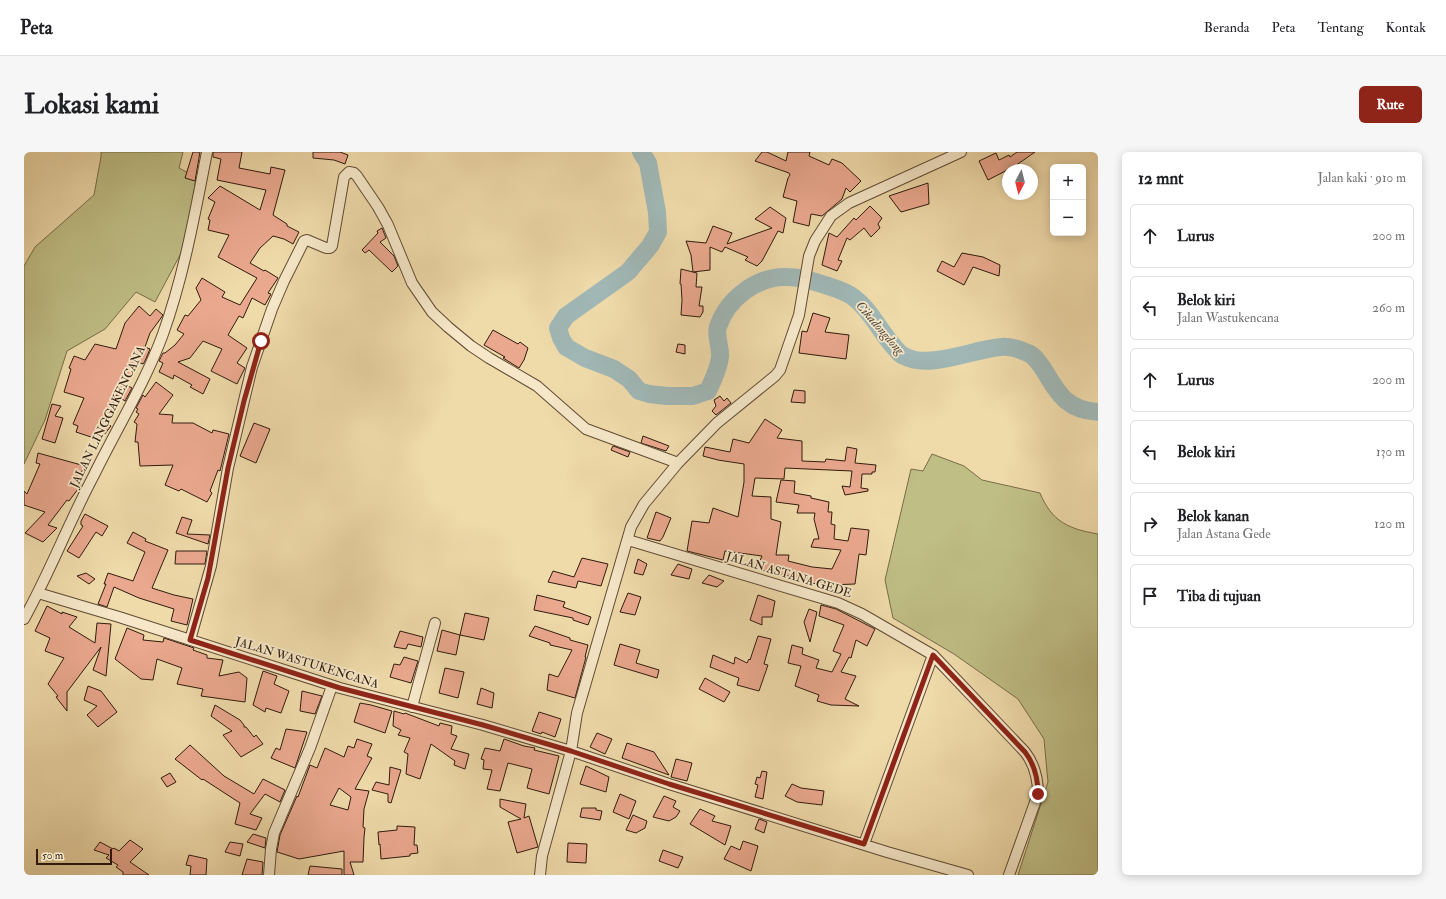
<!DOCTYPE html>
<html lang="id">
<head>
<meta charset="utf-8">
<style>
  :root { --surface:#fff; --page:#f6f6f6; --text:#202124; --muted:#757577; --line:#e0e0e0; --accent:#8f2418 }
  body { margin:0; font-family:"IM FELL Double Pica",serif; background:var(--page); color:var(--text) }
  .controls { position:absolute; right:12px; top:12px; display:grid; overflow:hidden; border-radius:6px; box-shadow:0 2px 10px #0003 }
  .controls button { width:36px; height:36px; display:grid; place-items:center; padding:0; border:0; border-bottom:1px solid var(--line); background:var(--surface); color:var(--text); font:20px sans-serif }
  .compass { position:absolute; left:978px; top:12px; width:36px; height:36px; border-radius:50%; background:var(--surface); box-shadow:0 2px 10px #0003; rotate:187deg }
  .scale { position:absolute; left:12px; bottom:10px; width:76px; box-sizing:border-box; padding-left:4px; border:2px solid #301b0c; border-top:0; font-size:11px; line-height:14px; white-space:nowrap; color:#301b0c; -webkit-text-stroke:3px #f5e7c8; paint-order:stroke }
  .stop { position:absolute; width:12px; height:12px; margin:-9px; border:3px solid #8f2418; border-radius:50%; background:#fff }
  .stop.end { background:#8f2418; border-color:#fff; box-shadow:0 1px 4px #0008 }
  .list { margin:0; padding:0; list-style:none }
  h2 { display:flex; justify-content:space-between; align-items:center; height:52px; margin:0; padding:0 16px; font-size:17px }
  h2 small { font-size:13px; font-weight:400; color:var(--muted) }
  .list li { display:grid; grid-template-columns:26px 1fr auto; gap:12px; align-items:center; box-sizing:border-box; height:64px; margin:0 8px 8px; padding:0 8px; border:1px solid var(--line); border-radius:6px }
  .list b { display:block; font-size:15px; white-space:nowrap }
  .list p { margin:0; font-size:13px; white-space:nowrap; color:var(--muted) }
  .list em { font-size:13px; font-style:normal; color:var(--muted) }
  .icon { flex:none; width:22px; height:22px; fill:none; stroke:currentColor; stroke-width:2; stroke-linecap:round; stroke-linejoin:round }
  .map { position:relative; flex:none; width:1074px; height:723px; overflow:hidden; border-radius:6px }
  header { display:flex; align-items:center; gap:24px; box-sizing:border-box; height:56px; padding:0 20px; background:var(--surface); border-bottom:1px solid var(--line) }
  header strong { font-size:19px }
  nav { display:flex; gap:22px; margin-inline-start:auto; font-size:14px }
  .intro { display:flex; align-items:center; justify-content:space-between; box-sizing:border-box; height:96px; padding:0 24px }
  h1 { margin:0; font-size:28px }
  .button { padding:10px 18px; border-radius:6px; background:var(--accent); color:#fff; font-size:14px; font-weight:700 }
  main { display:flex; gap:24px; padding:0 24px }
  aside { flex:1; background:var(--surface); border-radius:6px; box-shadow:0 2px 10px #0003 }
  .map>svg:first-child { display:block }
  .green { fill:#bfbe85; stroke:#786c48 }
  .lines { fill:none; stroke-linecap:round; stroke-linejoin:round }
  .river { stroke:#a0b7b5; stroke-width:18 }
  .building { fill:#eaa88e; stroke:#301b0c; fill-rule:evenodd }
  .minor-casing { stroke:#604b34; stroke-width:12 }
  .minor { stroke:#f5e7c8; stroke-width:10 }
  .route { stroke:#8f2418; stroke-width:5 }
  .labels { text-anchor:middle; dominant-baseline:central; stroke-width:3.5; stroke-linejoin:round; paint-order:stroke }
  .street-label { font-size:12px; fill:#301b0c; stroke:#f5e7c8 }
  .water-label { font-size:13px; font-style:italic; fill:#524a3f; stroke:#f5e7c8 }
</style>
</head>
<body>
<header>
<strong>Peta</strong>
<nav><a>Beranda</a><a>Peta</a><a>Tentang</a><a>Kontak</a></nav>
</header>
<div class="intro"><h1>Lokasi kami</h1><a class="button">Rute</a></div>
<main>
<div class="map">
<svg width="1074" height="723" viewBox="0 0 1074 723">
  <rect width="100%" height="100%" fill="#efdaaa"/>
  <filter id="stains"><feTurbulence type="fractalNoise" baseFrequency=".005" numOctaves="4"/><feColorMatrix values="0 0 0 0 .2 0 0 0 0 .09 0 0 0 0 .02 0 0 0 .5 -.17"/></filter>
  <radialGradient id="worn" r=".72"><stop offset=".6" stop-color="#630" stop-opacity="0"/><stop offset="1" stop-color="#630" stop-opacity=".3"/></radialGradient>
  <path class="green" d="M77 0H159L155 16 172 25 163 90 131 150 112 140 81 177 43 199 21 268 0 312V114L11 95 70 43 77 5Z
    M908 302 940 314 958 328 1016 341C1028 370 1045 377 1074 382V723H994L1024 630 1020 587 994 547 930 502 869 466 861 428 887 317 899 319Z"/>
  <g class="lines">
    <path class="river" d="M617 0 624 11 633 60 634 80 626 94 604 120 542 164 534 176 537 186 542 195 561 206 590 217 605 227 615 239 625 242 643 244H669L684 239C689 228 695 216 696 205 697 195 691 184 694 175 703 147 733 124 763 125 776 125 789 129 801 133 810 136 822 139 829 145 847 158 856 180 871 196 874 199 876 203 880 204 905 218 950 197 977 195 987 194 995 197 1004 201 1011 204 1016 212 1020 218 1035 243 1043 258 1074 260"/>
  </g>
  <path class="building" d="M169 0H176L171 29 161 26Z
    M189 0H218L215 16 246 22 247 15 261 18 249 63 263 72V74L275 80 269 92 260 87 249 84 236 96 226 111 240 119 241 118 254 126 244 141 247 142 241 153 228 146 219 166 215 164 204 183 223 196 213 211 221 216 213 232 187 219 198 197 179 189 166 206 154 210 186 227 179 242 166 235 168 233 150 223 149 227 135 220 139 211 135 209 139 201H141L151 193 160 182 153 178 161 163 164 164 177 148 172 136 178 126 201 140 198 145 216 153 233 126 194 105 205 83 184 78 186 68 184 67 191 50 184 46 196 34 236 58 242 38 193 28 197 7 189 5Z
    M289 0H316L324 3 321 12 310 8 289 6Z
    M738 0H743L762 9 764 0H786L785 4 805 13 808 7 818 11 837 29 826 40 822 36 818 47 798 64 787 62 785 74 769 70 773 49 759 45 764 26 766 23 765 21 731 9Z
    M993 0H1011L991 14 964 28 955 9 972 1 975 8 985 3 986 5Z
    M904 31 905 52 877 60 865 44Z
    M846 54 858 66 854 72 856 76 847 85 840 76 826 88 823 86 814 108 818 109 813 119 798 113 805 81 813 85 830 66 832 68Z
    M746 55 762 66 759 81 754 79 738 109 733 114 721 108 724 105 701 95 698 100 686 95V118L669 120 667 103 662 89 682 91 689 74 708 81 703 92 748 76 731 67Z
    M358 76 362 86 356 90 370 104 374 114 368 120 345 98 341 101 338 98 354 81 353 79Z
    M938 101 959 105 976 113 975 124 949 115 940 133 913 119 918 109 930 115Z
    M657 117 673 121 672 135H678L675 154H679V160L676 165 657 163 658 148 657 132H656Z
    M115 154 126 164 132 157 139 163 137 166 126 181 121 195 126 197 121 209 119 212 114 210 111 215 113 216 102 233 108 236 101 249 92 243 82 272 87 274 76 288 52 280 54 274 49 272 60 246 40 240 47 217 45 216 50 204 61 208 71 192 92 197 101 171Z
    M789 161 806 166 801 180 825 183 822 207 775 201 778 179 783 180Z
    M469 178 494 192 496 190 504 196 500 208 495 216 479 206 481 205 460 193Z
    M654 192 661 193V202L652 200Z
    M132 230 149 243 135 262 149 263 148 271H169L188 281 189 278 205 282 196 319 194 318 186 339 188 341 183 350 157 337 155 339 141 333 149 313 116 314 114 290H111L113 272 110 270 115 262 112 260 114 257 112 256 119 243 121 245Z
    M770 238 781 239V251L767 250Z
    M696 244 700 249 703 246 707 251 692 263 688 259 692 254 690 248Z
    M28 252 37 254 31 264 39 266 31 291 18 287Z
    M741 267 758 278 753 286 778 289V309L801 310 802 307 821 309 823 295 833 297 831 311 852 313 851 320H848V322H838L837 336 844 337V339L821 343 818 334 826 335 828 319 761 316 760 327 731 326 728 344 747 345V367L757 370 752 403H765L764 409 788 415 808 417 817 398 787 395 790 387H795L790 367 791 361H773L775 353 752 350 757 328 771 329 770 341 787 344V346L805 350 804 360H808L807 372 811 373 810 387 824 389 827 376 845 378 842 403 835 402 831 432 804 433 777 430 769 426V425L747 421 738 418 739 411H735L738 404 701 399 699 408 663 399 668 369 685 371 689 356 714 365 720 330V312L694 308 679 304 681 295 706 300 709 287 725 291Z
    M230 271 246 277 232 311 216 304Z
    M619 284 645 294 642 299 617 291Z
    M589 294 606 300 604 305 587 298Z
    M14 301 61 314 52 329 57 333 45 349 43 348 24 373 33 376 19 390 1 381 21 360 0 353V339L3 342 16 312 12 311Z
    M632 360 647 366 639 385 636 389 623 386Z
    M61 362 84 374 78 384 72 380 55 406 43 399 59 374 57 373V369Z
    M158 365 168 368 163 382 186 383 184 392 152 381Z
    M109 380 122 387 121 389 144 398 128 436 150 443 169 447 163 473 147 469 150 457 115 446 90 435 83 455 74 452 82 432H80L84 421 109 429 121 400 103 391Z
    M152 399H183L181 412H151Z
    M558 406 584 412 577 434 554 429 552 436 524 430 529 419 550 425Z
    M614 407 623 412 619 423 610 421Z
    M654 412 668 417 665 427 647 423Z
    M62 421 71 427 65 432 53 424Z
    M685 423 700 429 693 435 678 431Z
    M604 441 617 445 611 463 596 460Z
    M513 443 541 450 539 455 567 465 564 473 549 468V466L510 458Z
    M734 443 751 449 748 465H738V473L726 468Z
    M797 453 812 457 851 477 843 494 832 488 827 506 825 505 817 520 832 524 821 547 835 554 807 553 793 549 795 543 771 534 777 514 764 511 768 493 779 496 778 502 795 508 792 516 808 520 817 502 809 499 820 473 795 464Z
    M23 454 38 462V460L53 465 45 475 71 491 73 471 87 472 82 524 69 518 77 495 43 540V559L32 545 34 544 24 532 40 506 21 499 26 486 11 479Z
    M785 457 793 460 786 490 780 470Z
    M441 461 465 466 460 488 436 483Z
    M511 474 546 486V488L564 493 561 505H562L551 546 523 538 525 522 534 525 548 498 526 493V491L505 484Z
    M103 476 120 483 119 488 139 490 140 486 170 496 169 498 183 503V506L199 508 195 524 215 520 223 526 221 550 177 544 179 537 153 532 158 516 133 507 129 528 117 527 91 507Z
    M418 478 436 483 432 503 413 499Z
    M376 479 399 485 397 495 384 492 382 497 370 495Z
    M734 484 747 487 740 512 744 513 735 539 713 533 715 526 686 515 689 503 710 512 711 505 723 511 725 507 726 508Z
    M596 492 616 498 612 511 635 518 633 526 590 513Z
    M380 505 394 509 387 531 366 525 370 512 376 513Z
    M421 516 440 520 434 546 415 541Z
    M239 519 253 524 250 532 265 539 257 561 242 556 241 560 229 553Z
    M681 526 706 540 700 550 675 537Z
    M64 534 77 539 93 560 74 575 63 563 73 554 60 548Z
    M457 536 470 541 468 556 453 552Z
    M278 539 298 544 291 562 276 559Z
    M336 551 347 553 368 559 361 581 330 570Z
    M191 553 216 568 220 573V575H222L230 585 232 583 239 592 217 605 199 583 208 579 187 564Z
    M370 559 380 562 381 561 415 574 416 571 428 574 427 582 433 584 427 597 445 602 441 617 430 613 431 609 407 592 396 627 382 622 384 602 380 600 386 586 374 583 377 578 369 574Z
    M515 560 537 567 531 585 518 580 517 582 508 579Z
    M262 577 283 580 271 616 247 606 252 596 256 598Z
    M573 581 588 587 581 602 566 595Z
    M333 587 348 592 343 604 348 606 331 637 345 639 340 657 339 675 341 676 340 685 339 710H326L330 723H320V699L275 707 253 700 256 683 273 644 274 645 286 613 293 616 301 596 320 605 324 594 330 596ZM315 636 327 645 324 658 306 653Z
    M480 587 500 594 511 596 510 598 535 604 525 642 503 636 508 617 484 611 476 639 463 637 468 618 459 617 460 608 457 607 461 596 476 599Z
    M603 591 630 600 645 623 598 606Z
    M166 593 200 624 230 642 239 627 261 638 256 650 241 642 226 662 238 666 232 678 211 672 216 651 179 627 178 628 151 607Z
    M652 607 668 611 663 629 647 625Z
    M562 614 585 625 582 640 556 632Z
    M366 615 377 618 367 651 364 650V642L348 638 352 630 365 633Z
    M738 619 743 620 739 647 731 645 734 633 731 632 733 625 736 626Z
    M146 621 152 630 143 635 137 626Z
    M768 632 777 636 800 639 798 653 773 650 761 644Z
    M596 642 612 649 605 667 589 660Z
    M640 644 652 649 649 655 656 659 652 665 645 669 629 665Z
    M476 647 502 652 500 666 505 664 514 695 493 701 484 670 497 667 476 655Z
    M558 656H572V658L578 659 576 668 556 665Z
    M676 657 691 664 688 669 707 674 701 693 666 672Z
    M609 663 623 669 621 676 612 681 602 678Z
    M735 667 743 670 740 681 731 677Z
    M373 674 391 675 390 693H393L394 701 386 702V704L357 707 356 692 355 693 354 680 373 678Z
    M229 682 242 686 241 696 223 690Z
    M106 688 119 697 106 710 125 723H99V720L92 715 94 713 82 706 85 703 70 698 76 690 89 697 90 696 95 699Z
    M719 689 734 694 727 719 700 707 707 694 716 698Z
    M206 690 219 692 216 704 201 700Z
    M544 691 563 692 562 711 543 710Z
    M639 698 659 705 654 716 635 709Z
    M165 703 183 707 182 723H166L167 714 162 713Z
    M223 707 239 710 238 723H218Z
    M286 714 318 717V723H284Z"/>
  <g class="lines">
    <defs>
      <path id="minor" d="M604 388 814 451 838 462 909 503 1001 600C1011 613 1014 626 1014 642L985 723
        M14 441 95 465 316 536 459 573 547 599 645 632 863 700 944 723
        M0 467C26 420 45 370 70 323 93 276 121 231 139 182 160 123 171 61 183 0
        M166 488 187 414 204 316 228 215 248 157 260 129 280 89 283 88 302 96H306L308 94 320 25 325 20 330 21 333 24 354 55 364 73 388 131 408 160 424 175 447 194 465 206 513 234 562 277 654 311
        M388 555 411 471
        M840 692 909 503
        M245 723 247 697 250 681 286 596 308 534
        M516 723 518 704 547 599 553 561 607 375 620 352 654 311 693 271 751 224 756 218 775 163 785 104 791 89 807 64 825 51 937 0"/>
    </defs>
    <use href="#minor" class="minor-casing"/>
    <use href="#minor" class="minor"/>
  </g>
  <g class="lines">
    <path class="route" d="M237 189 220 249 204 316 184 426 166 488 316 536 459 573 547 599 645 632 840 692 909 503 1001 600C1011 613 1014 626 1014 642"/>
  </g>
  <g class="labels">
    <g class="street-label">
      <text transform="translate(84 265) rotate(-64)">JALAN LINGGAKENCANA</text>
      <text transform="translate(765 423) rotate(17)">JALAN ASTANA GEDE</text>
      <text transform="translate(283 511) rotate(17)">JALAN WASTUKENCANA</text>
    </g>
    <g class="water-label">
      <text transform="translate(856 176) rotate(49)">Cikadongdong</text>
    </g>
  </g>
  <rect width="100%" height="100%" filter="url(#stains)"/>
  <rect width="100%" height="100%" fill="url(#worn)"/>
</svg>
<div class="controls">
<button>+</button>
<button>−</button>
</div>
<svg class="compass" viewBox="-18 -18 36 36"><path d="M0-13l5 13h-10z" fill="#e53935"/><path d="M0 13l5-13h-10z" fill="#757577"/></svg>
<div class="scale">50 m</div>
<div class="stop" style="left:237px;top:189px"></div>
<div class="stop end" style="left:1014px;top:642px"></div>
</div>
<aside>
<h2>12 mnt<small>Jalan kaki · 910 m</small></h2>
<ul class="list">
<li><svg class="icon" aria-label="ahead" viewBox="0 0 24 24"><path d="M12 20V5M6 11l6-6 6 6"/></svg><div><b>Lurus</b></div><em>200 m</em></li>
<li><svg class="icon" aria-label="left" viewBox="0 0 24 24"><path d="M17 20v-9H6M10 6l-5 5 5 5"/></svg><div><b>Belok kiri</b><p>Jalan Wastukencana</p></div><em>260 m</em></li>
<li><svg class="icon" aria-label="ahead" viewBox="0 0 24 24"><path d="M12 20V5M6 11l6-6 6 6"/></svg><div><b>Lurus</b></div><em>200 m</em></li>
<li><svg class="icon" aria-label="left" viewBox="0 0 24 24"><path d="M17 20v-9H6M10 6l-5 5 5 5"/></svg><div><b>Belok kiri</b></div><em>130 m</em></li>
<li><svg class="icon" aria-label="right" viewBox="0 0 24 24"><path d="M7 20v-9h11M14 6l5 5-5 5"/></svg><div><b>Belok kanan</b><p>Jalan Astana Gede</p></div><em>120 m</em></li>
<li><svg class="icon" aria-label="arrive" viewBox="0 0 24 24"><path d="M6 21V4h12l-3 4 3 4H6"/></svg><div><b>Tiba di tujuan</b></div></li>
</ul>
</aside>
</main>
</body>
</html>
